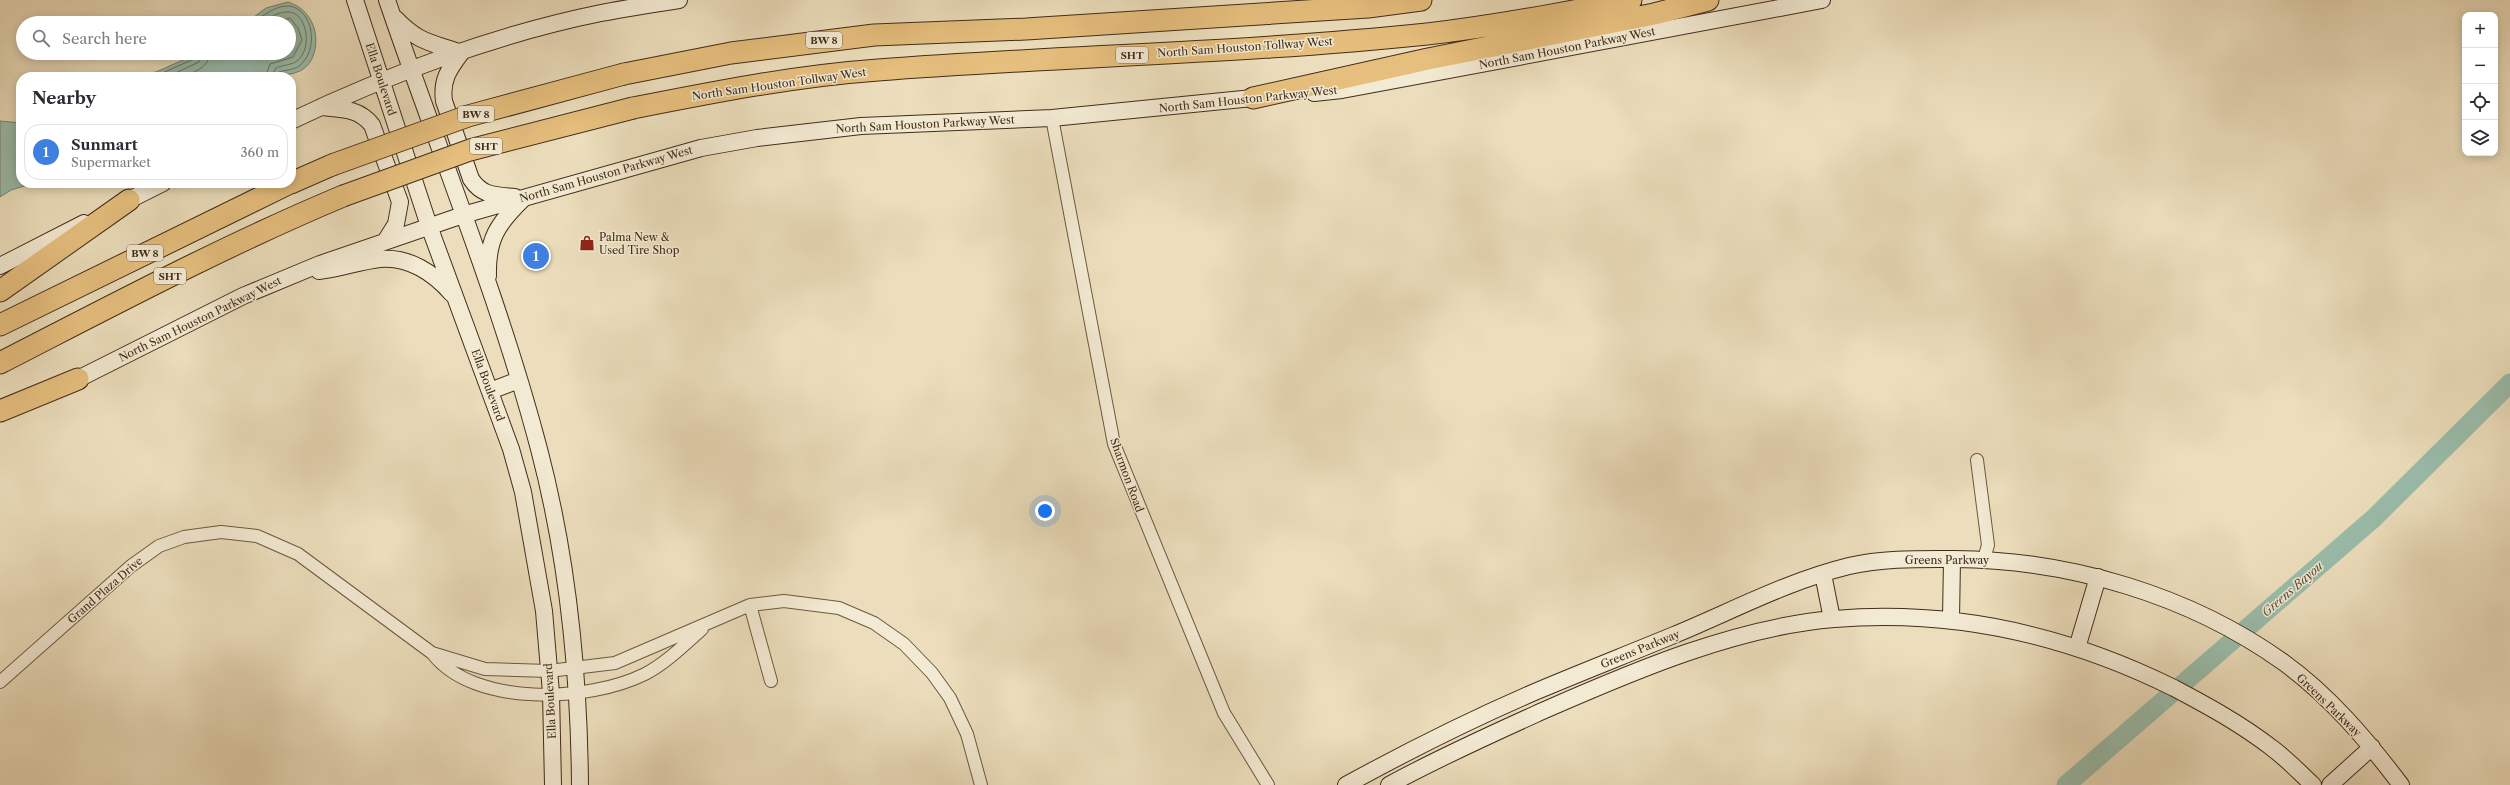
<!DOCTYPE html>
<html lang="en">
<head>
<meta charset="utf-8">
<style>
  :root { --surface:#fff; --page:#f7f7f7; --text:#2b2b33; --muted:#7c7c81; --line:#e1e1e2; --accent:#8f2418 }
  body { margin:0; font-family:"Libre Caslon Text",serif; background:var(--page); color:var(--text) }
  .controls { position:absolute; right:12px; top:12px; display:grid; overflow:hidden; border-radius:8px; box-shadow:0 2px 10px #0003 }
  .controls button { width:36px; height:36px; display:grid; place-items:center; padding:0; border:0; border-bottom:1px solid var(--line); background:var(--surface); color:var(--text); font:20px sans-serif }
  .you { position:absolute; left:1045px; top:511px; width:14px; height:14px; margin:-10px; border:3px solid #fff; border-radius:50%; background:#1a73e8; box-shadow:0 0 0 6px #1a73e833 }
  .badge { display:grid; place-items:center; width:26px; height:26px; border-radius:50%; background:var(--accent); color:#fff; font-size:13px; font-weight:700 }
  .pin { position:absolute; translate:-50% -50%; border:2px solid #fff; box-shadow:0 1px 4px #0006 }
  .list { margin:0; padding:0; list-style:none }
  h2 { display:flex; justify-content:space-between; align-items:center; height:52px; margin:0; padding:0 16px; font-size:17px }
  h2 small { font-size:13px; font-weight:400; color:var(--muted) }
  .list li { display:grid; grid-template-columns:26px 1fr auto; gap:12px; align-items:center; box-sizing:border-box; height:56px; margin:0 8px 8px; padding:0 8px; border:1px solid var(--line); border-radius:16px }
  .list b { display:block; font-size:15px; white-space:nowrap }
  .list p { margin:0; font-size:13px; white-space:nowrap; color:var(--muted) }
  .list em { font-size:13px; font-style:normal; color:var(--muted) }
  .icon { flex:none; width:22px; height:22px; fill:none; stroke:currentColor; stroke-width:2; stroke-linecap:round; stroke-linejoin:round }
  .map { position:relative; flex:none; width:2510px; height:785px; overflow:hidden }
  .search { position:absolute; background:var(--surface); box-shadow:0 2px 10px #0003; left:16px; top:16px; width:280px; height:44px; display:flex; align-items:center; gap:10px; box-sizing:border-box; padding:0 14px; border-radius:22px; color:var(--muted); font-size:15px }
  .panel { position:absolute; background:var(--surface); box-shadow:0 2px 10px #0003; left:16px; top:72px; width:280px; height:116px; border-radius:16px }
  .map>svg:first-child { display:block }
  .water { fill:#9abdab; stroke:#778371 }
  .lines { fill:none; stroke-linecap:round; stroke-linejoin:round }
  .shore { stroke:#6e7562; stroke-width:1 }
  .river { stroke:#9abdab; stroke-width:19 }
  .street-casing { stroke:#6c5942; stroke-width:14 }
  .secondary-casing { stroke:#422d19; stroke-width:18 }
  .highway-casing { stroke:#422d19; stroke-width:23 }
  .street { stroke:#f3ead3; stroke-width:12 }
  .secondary { stroke:#f3ead3; stroke-width:16 }
  .highway { stroke:#e6bf7e; stroke-width:21 }
  .highway-bridge-casing { stroke:#422d19; stroke-width:23; stroke-linecap:butt }
  .highway-bridge { stroke:#e6bf7e; stroke-width:21 }
  .labels { text-anchor:middle; dominant-baseline:central; stroke-width:3; stroke-linejoin:round; paint-order:stroke }
  .shield { fill:#f3ead3; stroke:#776651; stroke-width:1 }
  .shield-label { font-size:10px; font-weight:bold; fill:#422d19 }
  .street-label { font-size:11px; fill:#422d19; stroke:#f3ead3 }
  .poi-label { font-size:11px; fill:#422d19; stroke:#f3ead3; text-anchor:start }
  .water-label { font-size:12px; font-style:italic; fill:#58513e; stroke:#f3ead3 }
</style>
</head>
<body>
<div class="map">
<svg width="2510" height="785" viewBox="0 0 2510 785">
  <rect width="100%" height="100%" fill="#ecdebc"/>
  <filter id="stains"><feTurbulence type="fractalNoise" baseFrequency=".005" numOctaves="4"/><feColorMatrix values="0 0 0 0 .2 0 0 0 0 .09 0 0 0 0 .02 0 0 0 .5 -.17"/></filter>
  <radialGradient id="worn" r=".72"><stop offset=".6" stop-color="#630" stop-opacity="0"/><stop offset="1" stop-color="#630" stop-opacity=".3"/></radialGradient>
  <path class="water" d="M288 2C300 6 308 13 313 25 319 40 316 63 300 71 285 78 267 74 252 76 210 80 166 77 123 77L156 72 199 53H289V23H246L266 8Z
    M0 121 21 123V183H34L11 190 0 197Z"/>
  <g class="lines">
    <path class="shore" d="M253 23C263 16 276 5 289 6 313 9 320 50 299 66 294 70 285 70 279 72L277 77
      M261 23C269 18 278 12 287 12 306 10 314 48 297 61 292 65 282 65 276 68L271 77
      M148 77 158 75 196 58 199 53
      M167 77 199 62 204 53
      M182 77C194 72 209 68 210 53
      M265 77 270 64 293 57 302 40 298 28 290 18 272 23"/>
    <path class="river" d="M2066 785 2374 518 2510 383"/>
    <defs>
      <path id="street" d="M1052 118 1114 444 1224 713 1268 785
        M1977 460 1988 545 1984 559
        M750 605 771 681
        M433 654C474 707 589 702 645 674 666 663 684 645 702 629
        M0 682 131 566 159 546 184 537 221 532 257 536 298 554 432 653 485 669 549 671 615 663 750 605 784 601 839 608 874 623 904 644 932 673 950 698 967 734 981 785"/>
      <path id="secondary" d="M355 0 429 226 511 449 523 492 544 611 551 693 553 785
        M387 0C438 150 499 297 539 449 568 559 579 672 580 785
        M395 18C419 43 430 42 461 53
        M461 53C449 69 441 80 444 101L471 179C482 196 495 195 515 197
        M1314 93 1342 90 1822 0
        M321 107C341 109 359 108 372 125L400 202 396 224 386 240
        M291 121C387 75 497 34 601 13 627 8 653 4 679 0
        M119 205 163 183
        M0 266 84 223
        M319 271C340 269 360 261 380 259 408 256 434 273 452 294
        M488 276C487 240 497 224 523 199
        M68 384 243 296 320 264 463 215 701 148 757 138 861 126 1052 118 1263 97
        M490 391 519 380
        M1823 574 1832 619
        M1951 619 1952 559
        M2077 648 2098 577
        M1346 785C1408 751 1472 719 1537 691 1582 672 1628 654 1674 635 1732 611 1788 581 1849 566 1884 558 1920 559 1955 559 2070 560 2189 595 2283 662 2329 695 2367 740 2401 785
        M1389 785C1440 757 1494 733 1547 709 1636 670 1737 627 1834 619 1953 609 2067 635 2174 688 2208 706 2241 724 2272 748 2287 759 2300 773 2313 785
        M2330 785 2372 747"/>
      <path id="highway" d="M624 74 731 53 874 35 1026 29 1368 7 1421 0
        M1253 98 1428 59 1654 14 1708 0
        M633 108C714 92 795 76 878 70 1061 56 1245 53 1427 34 1496 26 1564 13 1631 0
        M291 183 332 165
        M0 291 129 200
        M0 325 290 183
        M0 363C113 305 226 245 343 196
        M0 411 78 379"/>
    </defs>
    <use href="#street" class="street-casing"/>
    <use href="#secondary" class="secondary-casing"/>
    <use href="#highway" class="highway-casing"/>
    <use href="#street" class="street"/>
    <use href="#secondary" class="secondary"/>
    <use href="#highway" class="highway"/>
    <defs>
      <path id="highway-bridge" d="M332 165 468 116 624 74
        M343 196 470 150 633 108"/>
    </defs>
    <use href="#highway-bridge" class="highway-bridge-casing"/>
    <use href="#highway-bridge" class="highway-bridge"/>
  </g>
  <defs>
    <symbol id="shop-bare" viewBox="-9 -9 18 18"><path d="M-5-2.5h2.3a2.7 3.5 0 0 1 5.4 0H5L5.5 6h-11ZM-1.5-2.5h3a1.5 2.3 0 0 0-3 0Z" fill="#8f2418" stroke="#f3ead3" stroke-width="2.5" paint-order="stroke"/></symbol>
  </defs>
  <g fill-rule="evenodd">
    <use href="#shop-bare" x="576" y="232" width="22" height="22"/>
  </g>
  <g class="labels">
    <g class="shield">
      <rect x="806" y="32" width="36" height="16" rx="3"/>
      <rect x="1116" y="47" width="32" height="16" rx="3"/>
      <rect x="458" y="106" width="36" height="16" rx="3"/>
      <rect x="470" y="138" width="32" height="16" rx="3"/>
      <rect x="127" y="245" width="36" height="16" rx="3"/>
      <rect x="154" y="268" width="32" height="16" rx="3"/>
    </g>
    <g class="shield-label">
      <text x="824" y="40">BW 8</text>
      <text x="1132" y="55">SHT</text>
      <text x="476" y="114">BW 8</text>
      <text x="486" y="146">SHT</text>
      <text x="145" y="253">BW 8</text>
      <text x="170" y="276">SHT</text>
    </g>
    <g class="street-label">
      <text transform="translate(1245 47) rotate(-4)">North Sam Houston Tollway West</text>
      <text transform="translate(1567 48) rotate(-11)">North Sam Houston Parkway West</text>
      <text transform="translate(381 79) rotate(72)">Ella Boulevard</text>
      <text transform="translate(779 84) rotate(-8)">North Sam Houston Tollway West</text>
      <text transform="translate(1248 99) rotate(-6)">North Sam Houston Parkway West</text>
      <text transform="translate(925 124) rotate(-3)">North Sam Houston Parkway West</text>
      <text transform="translate(606 174) rotate(-16)">North Sam Houston Parkway West</text>
      <text transform="translate(200 319) rotate(-26)">North Sam Houston Parkway West</text>
      <text transform="translate(488 385) rotate(70)">Ella Boulevard</text>
      <text transform="translate(1127 475) rotate(70)">Sharmon Road</text>
      <text x="1947" y="560">Greens Parkway</text>
      <text transform="translate(105 590) rotate(-41)">Grand Plaza Drive</text>
      <text transform="translate(1640 649) rotate(-22)">Greens Parkway</text>
      <text transform="translate(550 701) rotate(-93)">Ella Boulevard</text>
      <text transform="translate(2329 705) rotate(44)">Greens Parkway</text>
    </g>
    <g class="poi-label">
      <text x="599" y="237">Palma New &amp;<tspan x="599" dy="13">Used Tire Shop</tspan></text>
    </g>
    <g class="water-label">
      <text transform="translate(2292 589) rotate(-41)">Greens Bayou</text>
    </g>
  </g>
  <rect width="100%" height="100%" filter="url(#stains)"/>
  <rect width="100%" height="100%" fill="url(#worn)"/>
</svg>
<div class="controls">
<button>+</button>
<button>−</button>
<button><svg class="icon" aria-label="locate" viewBox="0 0 24 24"><circle cx="12" cy="12" r="6"/><path d="M12 2v4M12 18v4M2 12h4M18 12h4"/></svg></button>
<button><svg class="icon" aria-label="layers" viewBox="0 0 24 24"><path d="M12 4l9 5-9 5-9-5zM3 14l9 5 9-5"/></svg></button>
</div>
<div class="you"></div>
<div class="pin badge" style="left:536px;top:256px;background:#3f7fe0">1</div>
<div class="search"><svg class="icon" aria-label="search" viewBox="0 0 24 24"><circle cx="10" cy="10" r="6"/><path d="M15 15l6 6"/></svg>Search here</div>
<section class="panel">
<h2>Nearby<small></small></h2>
<ul class="list">
<li><span class="badge" style="background:#3f7fe0">1</span><div><b>Sunmart</b><p>Supermarket</p></div><em>360 m</em></li>
</ul>
</section>
</div>
</body>
</html>
